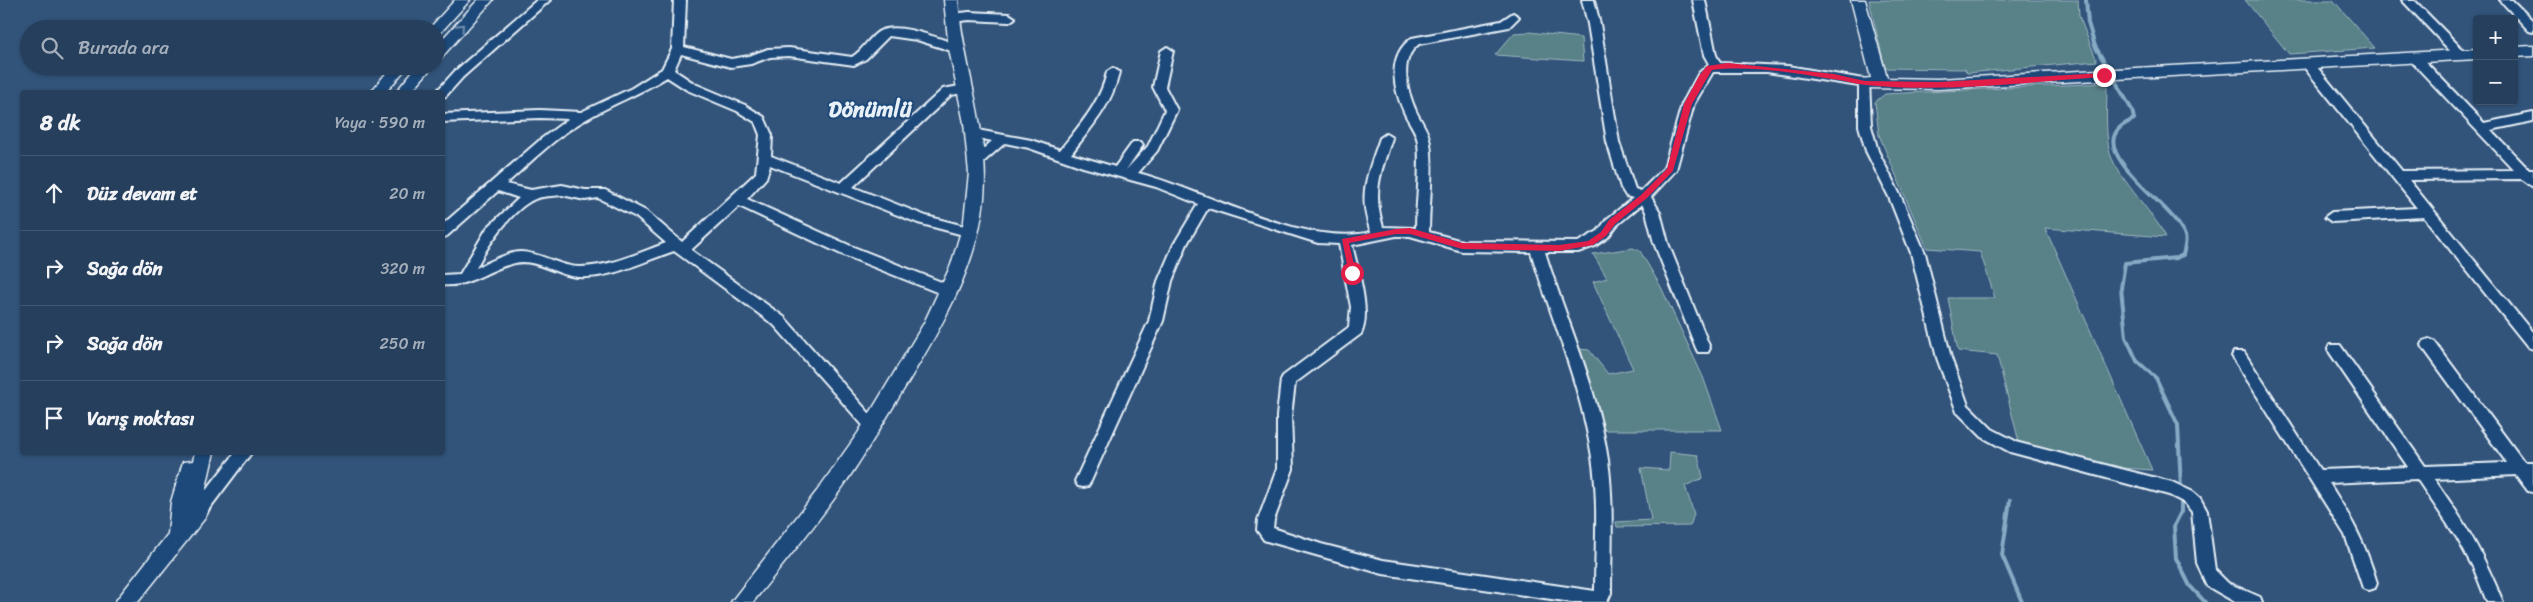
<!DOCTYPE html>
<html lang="tr">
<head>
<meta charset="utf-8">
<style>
  :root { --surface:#263f5c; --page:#2e4662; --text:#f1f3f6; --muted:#a4afbb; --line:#425872 }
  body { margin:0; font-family:Sriracha,sans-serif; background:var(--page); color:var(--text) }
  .controls { position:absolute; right:15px; top:15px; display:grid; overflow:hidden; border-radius:5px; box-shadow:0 1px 4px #0004 }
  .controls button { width:45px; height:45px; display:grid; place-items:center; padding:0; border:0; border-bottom:1px solid var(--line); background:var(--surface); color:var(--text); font:25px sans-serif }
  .stop { position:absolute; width:15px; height:15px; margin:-11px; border:4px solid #e11d48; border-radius:50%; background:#fff }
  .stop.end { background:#e11d48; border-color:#fff; box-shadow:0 1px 5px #0008 }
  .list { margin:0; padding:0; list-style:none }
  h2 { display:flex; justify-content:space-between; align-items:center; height:65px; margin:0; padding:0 20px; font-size:21px }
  h2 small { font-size:16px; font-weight:400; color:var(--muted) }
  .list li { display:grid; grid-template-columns:32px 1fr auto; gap:15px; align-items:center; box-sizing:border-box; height:75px; padding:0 20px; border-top:1px solid var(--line) }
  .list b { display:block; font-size:19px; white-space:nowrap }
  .list em { font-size:16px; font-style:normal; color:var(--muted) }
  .icon { flex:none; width:28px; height:28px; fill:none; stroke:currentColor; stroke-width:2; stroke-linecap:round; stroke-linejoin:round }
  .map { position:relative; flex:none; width:2533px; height:602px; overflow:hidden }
  .search { position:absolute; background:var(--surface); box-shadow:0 1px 4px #0004; left:20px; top:20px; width:425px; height:55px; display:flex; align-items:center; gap:12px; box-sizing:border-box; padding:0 18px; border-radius:28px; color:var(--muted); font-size:19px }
  .panel { position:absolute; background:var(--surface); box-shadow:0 1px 4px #0004; left:20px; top:90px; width:425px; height:365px; border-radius:5px }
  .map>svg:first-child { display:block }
  .green { fill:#588188; stroke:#a0b9c0 }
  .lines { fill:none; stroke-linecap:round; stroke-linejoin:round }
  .stream { stroke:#86abc4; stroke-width:4 }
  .minor-casing { stroke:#e8f1f8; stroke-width:4 }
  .tertiary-casing { stroke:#e8f1f8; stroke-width:3 }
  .minor { fill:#1f4a7a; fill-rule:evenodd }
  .tertiary { fill:#1f4a7a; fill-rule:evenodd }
  .oneway { stroke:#6f8dac }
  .route { fill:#e11d48 }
  .labels { text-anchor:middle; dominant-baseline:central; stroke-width:4; stroke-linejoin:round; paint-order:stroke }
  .district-label { font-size:22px; font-weight:bold; fill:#e8f1f8; stroke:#1f4a7a }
</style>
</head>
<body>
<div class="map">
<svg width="2533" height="602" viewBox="0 0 2533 602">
  <rect width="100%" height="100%" fill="#32547b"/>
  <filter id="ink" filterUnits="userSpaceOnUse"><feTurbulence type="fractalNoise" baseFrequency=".02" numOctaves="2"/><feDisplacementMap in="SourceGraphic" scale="10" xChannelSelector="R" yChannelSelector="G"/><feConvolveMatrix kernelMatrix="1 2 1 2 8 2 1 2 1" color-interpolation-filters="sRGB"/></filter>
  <g filter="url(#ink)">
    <path class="green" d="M1869 0H2078L2079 16 2097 61 1967 73 1965 69 1885 68Z
      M2245 0H2333L2375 48 2289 54Z
      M1529 32 1581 38 1583 61 1495 55 1514 33Z
      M2107 83C2107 105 2105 128 2109 149 2113 173 2153 212 2166 237L2045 228 2152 470 2123 468 2019 442 1997 355 1958 351 1948 298H1995L1980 252 1927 248 1879 135 1875 102 1885 94Z
      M1633 248 1640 251 1661 287 1703 377 1722 430H1602L1578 349 1589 350 1608 374 1633 369 1593 282 1607 278 1593 254Z
      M1670 452 1698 455 1703 478 1685 486 1694 514 1690 526 1617 527 1616 522 1651 520 1641 468 1669 470Z"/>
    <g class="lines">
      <path class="stream" d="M2086 0 2088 23 2095 46 2132 110 2134 119C2126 123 2117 127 2114 137 2106 166 2177 209 2185 236 2187 241 2184 250 2183 255L2176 258 2125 263 2121 288 2126 337 2137 361 2156 378 2178 425 2181 489
        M2181 496V512L2174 526 2176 558 2190 586 2205 602
        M2010 500 2002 555 2022 602"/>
      <defs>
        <path id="minor" d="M537 0H550L463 77 446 96 442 97V92H436L455 71Z
          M674 0H686L684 47 731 59 749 56 768 49 789 48 852 57C863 50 868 39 878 32 897 20 942 40 962 46L964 49 958 53 917 40 889 36 866 59 854 65 789 56 770 57 751 64 731 67 681 54 674 70 695 84 745 105 764 117 772 135 771 156 841 183 943 89 965 85 971 89 969 92 951 95 853 187 926 216 976 229 978 232 976 235 971 237 918 223 770 165 766 178 747 199 851 246 954 287 956 291 954 295H944L841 254 739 206 691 250 784 317 877 422 879 426 877 430 872 432 867 430 774 325 674 251C644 261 611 279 578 277 557 276 536 258 515 263 490 268 469 288 442 285V275L460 274 487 228 519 198 498 191 447 236 442 238V225L541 139 568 119 540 118 442 122V114L540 110 581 112 632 88 662 69 672 49ZM667 77 687 90 737 111 755 122 760 135 756 173 682 242 646 211 605 190H585L562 185 531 190 506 184C531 162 555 137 585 120 612 104 640 94 667 77ZM562 195 585 200 598 198 636 217 666 243C638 253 609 267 580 267 559 267 541 252 520 252 505 253 490 262 476 268 487 246 512 209 535 199 542 196 554 196 562 195Z
          M1582 0H1594L1600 24 1619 142 1635 189 1641 191 1664 168 1682 104 1699 73 1709 64 1704 55 1693 0H1705L1716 55 1720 63 1788 66 1869 80 1871 126 1878 151 1901 197 1925 253 1951 358 1968 405 1992 429 2019 443 2172 482 2193 492 2200 498 2207 511 2215 570 2228 583 2260 597 2262 602H2235L2207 586 2197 563 2192 512 2185 503 2169 495 2010 452 1982 437 1957 412 1937 358 1911 253 1889 197 1866 151 1859 126V86L1767 72H1713L1694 104 1676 170 1651 197 1660 212 1668 243 1710 348 1708 352H1698L1696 348 1654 243 1646 212 1642 204 1617 225 1608 237 1595 246 1578 252H1545C1566 320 1598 388 1608 460 1614 504 1611 549 1611 593L1607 602H1571L1383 574 1270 542 1264 540 1257 530 1258 520 1277 469V416L1281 380 1283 376 1349 327 1351 307 1339 244 1318 243 1208 208 1187 244 1172 281 1163 321 1091 481 1088 486 1083 487 1078 486 1075 481 1149 321 1158 281 1174 244 1198 204 1156 187 1083 167 1029 148 1005 143 980 165H972L970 162 972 159 992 141 968 136 966 133 968 130 972 129 1031 140 1060 150C1079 126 1101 102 1107 72L1113 68 1119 72C1113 104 1090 129 1071 154L1115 167 1133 142H1141L1143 145 1126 170 1148 146 1165 110 1153 87 1161 51 1167 47 1173 51 1165 87 1177 110 1157 151 1138 173C1205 190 1303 248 1371 232 1357 195 1368 173 1380 138L1386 134 1392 138C1381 172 1372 190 1383 227L1416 228C1416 200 1421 171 1418 143 1417 131 1408 122 1404 112 1393 88 1387 55 1412 38L1501 21 1513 13 1519 17 1509 27 1419 44C1398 59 1407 91 1416 111 1421 122 1429 131 1430 143 1434 172 1429 202 1429 232L1462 241 1578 242 1598 231 1607 219 1633 198 1626 196 1621 188 1607 142 1588 24ZM1396 236H1410L1462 251 1531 252C1552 320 1581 386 1592 457 1599 501 1595 547 1595 591L1383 560 1321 544 1273 528 1274 520 1293 469 1291 416 1295 383 1361 334C1372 313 1357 267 1352 245Z
          M2402 0H2414L2465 52V58H2457Z
          M2500 0H2512L2533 21V32L2529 31Z
          M969 12 1009 14 1015 18 1009 22 969 20 953 22 947 18 953 14Z
          M2415 54 2419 55 2484 123 2533 113V121L2491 130 2529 170H2533V187L2522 179 2409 180 2533 333V349L2528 347 2424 217 2332 222 2325 217 2332 212 2417 208 2304 67 2302 64 2308 60 2312 61 2402 171 2514 170 2411 61 2409 58 2411 55Z
          M2429 339 2434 341 2524 462H2533V492L2528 491 2516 475 2434 479C2464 521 2483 553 2503 602H2487L2474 569 2457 538 2417 479 2329 483C2351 518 2365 542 2377 583L2375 588 2369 590 2363 588 2345 535 2232 356 2234 352H2244L2320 470 2408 467 2330 353 2328 349 2330 345H2340L2425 466 2507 463 2424 349 2422 345 2424 341Z
          M236 452H252L203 517 198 519 193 517 190 512 193 507Z"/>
        <path id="tertiary" d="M455 0H470L441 32 436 34V29H429Z
          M478 0H493L441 58 436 60V46Z
          M944 0H958C963 66 990 132 984 198 978 264 943 324 910 379 888 415 867 451 844 485 816 525 784 563 753 602H731L817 491 858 433 924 323 951 265 964 221 969 173 964 123 949 49Z
          M1851 0H1865L1887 78 1938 79 2477 49V59L1938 89 1865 88 1857 83 1860 79 1871 78Z
          M2533 46V56L2514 57V47Z
          M392 66H408L386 92H371Z
          M417 66H433L411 92H396Z
          M195 452H214L206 488 208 512 205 518 138 602H115L168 534 171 502 183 462 193 461Z"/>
      </defs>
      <use href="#minor" class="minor-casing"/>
      <use href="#tertiary" class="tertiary-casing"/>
      <use href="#minor" class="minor"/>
      <use href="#tertiary" class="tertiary"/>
    </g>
    <defs><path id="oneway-chevron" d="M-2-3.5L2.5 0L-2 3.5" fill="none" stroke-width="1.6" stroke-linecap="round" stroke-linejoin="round" transform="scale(1.25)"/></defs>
    <use class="oneway" href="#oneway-chevron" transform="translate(461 27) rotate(-47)"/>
  </g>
  <path class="route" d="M1728 63 1834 74 1865 81 1938 82 2104 73 2108 75 2104 77C2027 82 1943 93 1866 85 1854 84 1844 80 1832 79 1795 73 1749 65 1712 70L1692 104 1673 171 1647 198 1615 224 1606 236 1593 245 1559 251 1462 249 1410 234H1396L1349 243 1356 273 1349 275 1342 239 1396 229 1410 228 1462 243 1559 245 1588 241 1601 232 1609 220 1641 195 1667 169 1684 104 1699 76 1707 66Z"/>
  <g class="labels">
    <g class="district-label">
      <text x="870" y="109">Dönümlü</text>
    </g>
  </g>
</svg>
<div class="controls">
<button>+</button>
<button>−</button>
</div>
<div class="stop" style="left:1352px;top:273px"></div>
<div class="stop end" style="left:2104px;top:75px"></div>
<div class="search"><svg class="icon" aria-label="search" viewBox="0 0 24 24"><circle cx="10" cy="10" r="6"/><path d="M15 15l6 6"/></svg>Burada ara</div>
<section class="panel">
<h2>8 dk<small>Yaya · 590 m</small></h2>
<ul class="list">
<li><svg class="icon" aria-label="ahead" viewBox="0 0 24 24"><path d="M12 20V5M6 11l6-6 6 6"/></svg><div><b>Düz devam et</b></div><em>20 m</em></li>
<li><svg class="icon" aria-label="right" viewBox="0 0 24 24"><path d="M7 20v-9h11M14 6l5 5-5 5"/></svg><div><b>Sağa dön</b></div><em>320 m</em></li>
<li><svg class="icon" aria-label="right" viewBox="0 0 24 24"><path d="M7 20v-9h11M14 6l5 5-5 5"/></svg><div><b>Sağa dön</b></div><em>250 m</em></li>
<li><svg class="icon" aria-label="arrive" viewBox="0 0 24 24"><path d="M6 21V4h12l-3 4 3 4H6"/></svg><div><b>Varış noktası</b></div></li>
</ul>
</section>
</div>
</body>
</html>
